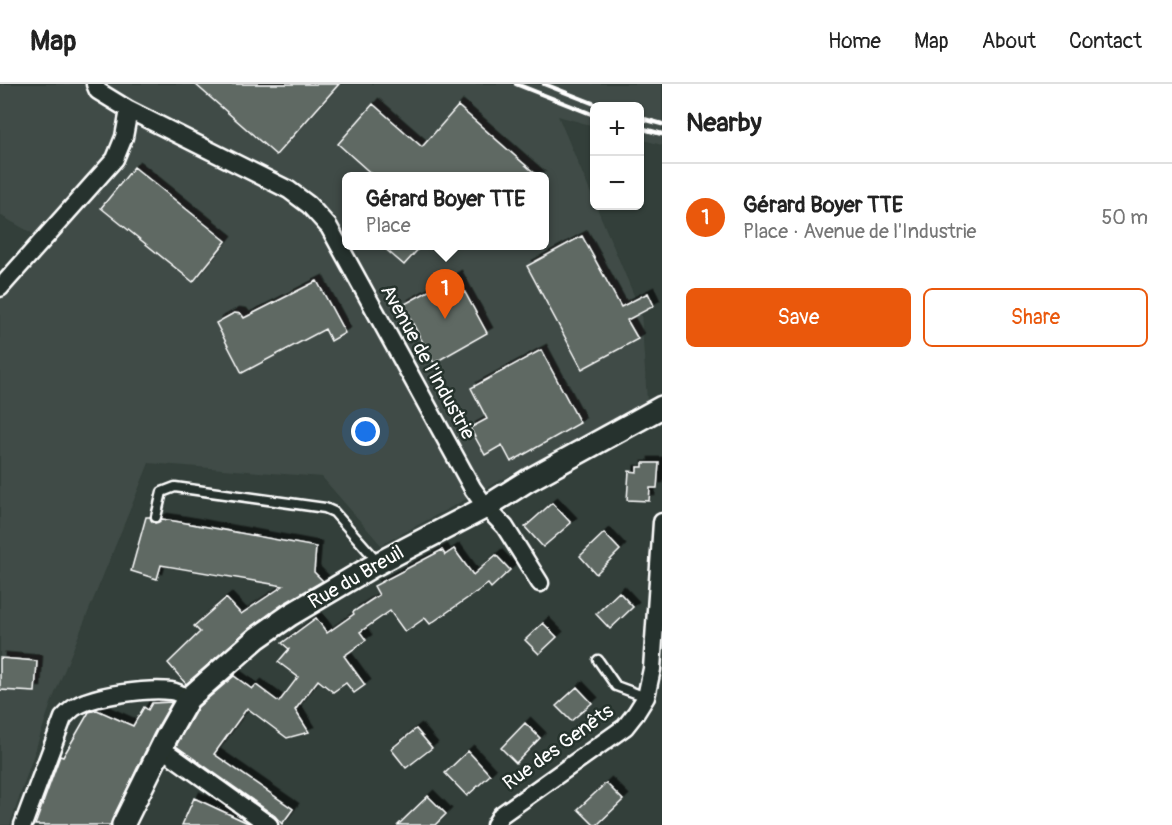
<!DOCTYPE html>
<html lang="en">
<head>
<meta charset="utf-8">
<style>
  :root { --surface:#fff; --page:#f2f2f2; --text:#222; --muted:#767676; --line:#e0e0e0; --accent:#ea580c }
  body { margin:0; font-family:Pangolin,sans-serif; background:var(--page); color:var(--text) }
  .controls { position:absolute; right:18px; top:18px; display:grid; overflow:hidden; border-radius:9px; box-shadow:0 2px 4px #0004 }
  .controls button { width:54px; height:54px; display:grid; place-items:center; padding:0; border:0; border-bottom:2px solid var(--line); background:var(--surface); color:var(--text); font:30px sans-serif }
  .you { position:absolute; left:366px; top:348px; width:21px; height:21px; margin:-15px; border:4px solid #fff; border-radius:50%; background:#1a73e8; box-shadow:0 0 0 9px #1a73e833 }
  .badge { display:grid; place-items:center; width:39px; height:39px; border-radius:50%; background:var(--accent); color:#fff; font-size:20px; font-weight:700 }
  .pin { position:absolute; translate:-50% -50px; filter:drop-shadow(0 2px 3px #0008) }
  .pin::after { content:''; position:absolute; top:32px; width:21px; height:18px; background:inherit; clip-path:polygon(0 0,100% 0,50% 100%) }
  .popup { position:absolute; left:342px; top:88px; width:207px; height:78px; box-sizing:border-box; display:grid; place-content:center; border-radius:9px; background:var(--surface); filter:drop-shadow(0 2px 4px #0005); font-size:20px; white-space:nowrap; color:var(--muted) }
  .popup b { font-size:22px; color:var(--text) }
  .popup::after { content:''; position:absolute; left:50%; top:100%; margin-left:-12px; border:12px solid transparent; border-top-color:var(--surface) }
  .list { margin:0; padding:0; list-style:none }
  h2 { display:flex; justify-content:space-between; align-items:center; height:78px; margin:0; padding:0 24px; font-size:26px }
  h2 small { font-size:20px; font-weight:400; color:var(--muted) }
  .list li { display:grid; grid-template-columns:39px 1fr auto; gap:18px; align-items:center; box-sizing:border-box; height:108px; padding:0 24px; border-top:2px solid var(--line) }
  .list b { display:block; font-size:22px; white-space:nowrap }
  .list p { margin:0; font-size:20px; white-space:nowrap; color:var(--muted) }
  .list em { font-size:20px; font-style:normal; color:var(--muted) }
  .actions { display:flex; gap:12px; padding:18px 24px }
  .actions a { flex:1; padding:14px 0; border:2px solid var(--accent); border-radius:9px; text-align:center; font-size:21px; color:var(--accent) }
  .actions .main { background:var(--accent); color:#fff }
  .map { position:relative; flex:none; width:662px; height:741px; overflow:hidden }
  header { display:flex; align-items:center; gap:36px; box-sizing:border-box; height:84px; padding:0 30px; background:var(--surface); border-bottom:2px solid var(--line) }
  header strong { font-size:28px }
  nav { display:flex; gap:33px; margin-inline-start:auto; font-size:21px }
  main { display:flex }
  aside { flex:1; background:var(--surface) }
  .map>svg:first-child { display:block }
  .built { fill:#404c47; fill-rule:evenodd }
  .building { fill:#5f6964; stroke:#fff; stroke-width:1.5; filter:url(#shadow) }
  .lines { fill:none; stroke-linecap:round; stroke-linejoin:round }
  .service-casing { stroke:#fff; stroke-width:13 }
  .minor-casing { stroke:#fff; stroke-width:21 }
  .tertiary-casing { stroke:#fff; stroke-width:26 }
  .service { stroke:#26332d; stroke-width:8 }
  .minor { stroke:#26332d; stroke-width:16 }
  .tertiary { stroke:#26332d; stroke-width:21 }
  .rail { stroke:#fff; stroke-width:4.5 }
  .labels { text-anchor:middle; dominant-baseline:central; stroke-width:5; stroke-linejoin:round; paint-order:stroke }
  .street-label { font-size:20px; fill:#fff; stroke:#26332d }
</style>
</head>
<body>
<header>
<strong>Map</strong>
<nav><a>Home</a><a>Map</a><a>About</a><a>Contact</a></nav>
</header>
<main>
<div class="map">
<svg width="662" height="741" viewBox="0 0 662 741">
  <defs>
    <filter id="shadow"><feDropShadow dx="5.5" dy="-5.5" stdDeviation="0" flood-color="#0009"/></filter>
  </defs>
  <rect width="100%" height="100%" fill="#333f3a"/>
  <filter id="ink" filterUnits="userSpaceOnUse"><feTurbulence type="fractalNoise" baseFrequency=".0167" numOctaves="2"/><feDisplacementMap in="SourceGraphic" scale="12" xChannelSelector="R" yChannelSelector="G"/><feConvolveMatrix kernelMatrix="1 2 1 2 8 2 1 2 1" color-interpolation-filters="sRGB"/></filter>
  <g filter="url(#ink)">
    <path class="built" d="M0 0H662V61L640 55V22H594V42L558 32 641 228 647 317 381 461 322 393 149 379 51 619 10 741H0V193L37 152 0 131ZM346 92H544V162H346Z"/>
    <path class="building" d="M195 0H339L276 71Z
      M373 20 422 63 458 22 539 93H375L338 60Z
      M134 83 226 157 193 198 101 124Z
      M582 152 621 223 648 209 654 222 627 236 638 255 582 285 527 182Z
      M382 162H421L404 181Z
      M456 192 487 249 434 279 403 221Z
      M317 197 345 249 331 257 325 245 242 289 216 239 234 229 241 230 244 234Z
      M541 266 580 339 511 378 502 361 485 371 470 344 487 335 471 304Z
      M643 379H659L657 404H650L649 417 627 416 629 387 637 388V383H643Z
      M552 419 571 439 543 463 525 443Z
      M146 433H150L155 439 162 435 186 439 316 463 314 488 323 497 283 520 250 544 186 600 168 579 200 548 194 542 226 514 241 530 283 502 161 481 157 495 131 487Z
      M604 449 620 466 596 490 580 472Z
      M454 465 473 491 496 471 510 486 491 504 488 500 430 540 425 534 405 548 390 527 360 548 366 556 344 572 365 601 354 609 346 599 333 608 318 596 295 626 309 648 287 654 247 624 214 670 293 725 282 740 275 732 176 662 198 623 234 592 252 605 256 601 279 618 298 593 278 578 289 565 282 559 316 534 327 549 354 530 353 528 379 511 374 502 442 466 445 471Z
      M619 508 633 523 610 545 596 530Z
      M543 539 557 553 539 570 525 556Z
      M0 574 37 577 35 608 0 606Z
      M577 603 592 619 571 637 556 622Z
      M172 618 154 649 110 741H35L60 672 63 673 89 628 97 626 133 642 144 623 148 626 152 619Z
      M525 639 540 654 516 679 501 664Z
      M416 645 432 664 406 684 391 665Z
      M468 667 490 691 467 712 445 689Z
      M606 699 623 716 597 741H594L578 725Z
      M428 712 446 730 435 741H398Z
      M194 714 248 739 251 741H182Z"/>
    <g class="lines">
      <defs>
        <path id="service" d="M156 433 162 408 175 403 325 424 334 428 379 479
          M598 576 616 602 646 613"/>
        <path id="minor" d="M95 0 98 7 129 26 289 106 309 121 329 143 473 405 486 423 505 443 540 499
          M0 204 115 75 124 53 129 26
          M161 664 269 741
          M23 741 63 634C67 630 72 624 77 622 96 611 149 604 171 607 178 608 182 611 188 615
          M495 741 501 731 625 643 636 629 646 613 652 585 662 438"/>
        <path id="tertiary" d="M123 741 167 652 188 615 257 554 290 531 371 483 486 423 527 397 662 323"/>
      </defs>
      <use href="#service" class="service-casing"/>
      <use href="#minor" class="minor-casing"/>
      <use href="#tertiary" class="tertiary-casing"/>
      <use href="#service" class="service"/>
      <use href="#minor" class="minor"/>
      <use href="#tertiary" class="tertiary"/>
      <path class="rail" d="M516 0 594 31
        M544 0 600 22
        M640 34 662 40
        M640 44 662 50"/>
    </g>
  </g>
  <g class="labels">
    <g class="street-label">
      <text transform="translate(428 278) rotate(61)">Avenue de l'Industrie</text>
      <text transform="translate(356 493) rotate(-30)">Rue du Breuil</text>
      <text transform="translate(558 663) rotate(-36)">Rue des Genêts</text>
    </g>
  </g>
</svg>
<div class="controls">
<button>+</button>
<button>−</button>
</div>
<div class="you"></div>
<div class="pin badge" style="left:445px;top:235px">1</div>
<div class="popup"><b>Gérard Boyer TTE</b>Place</div>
</div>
<aside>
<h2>Nearby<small></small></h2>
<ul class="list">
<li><span class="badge">1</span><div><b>Gérard Boyer TTE</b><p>Place · Avenue de l'Industrie</p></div><em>50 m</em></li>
</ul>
<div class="actions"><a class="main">Save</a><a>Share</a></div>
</aside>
</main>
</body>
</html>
